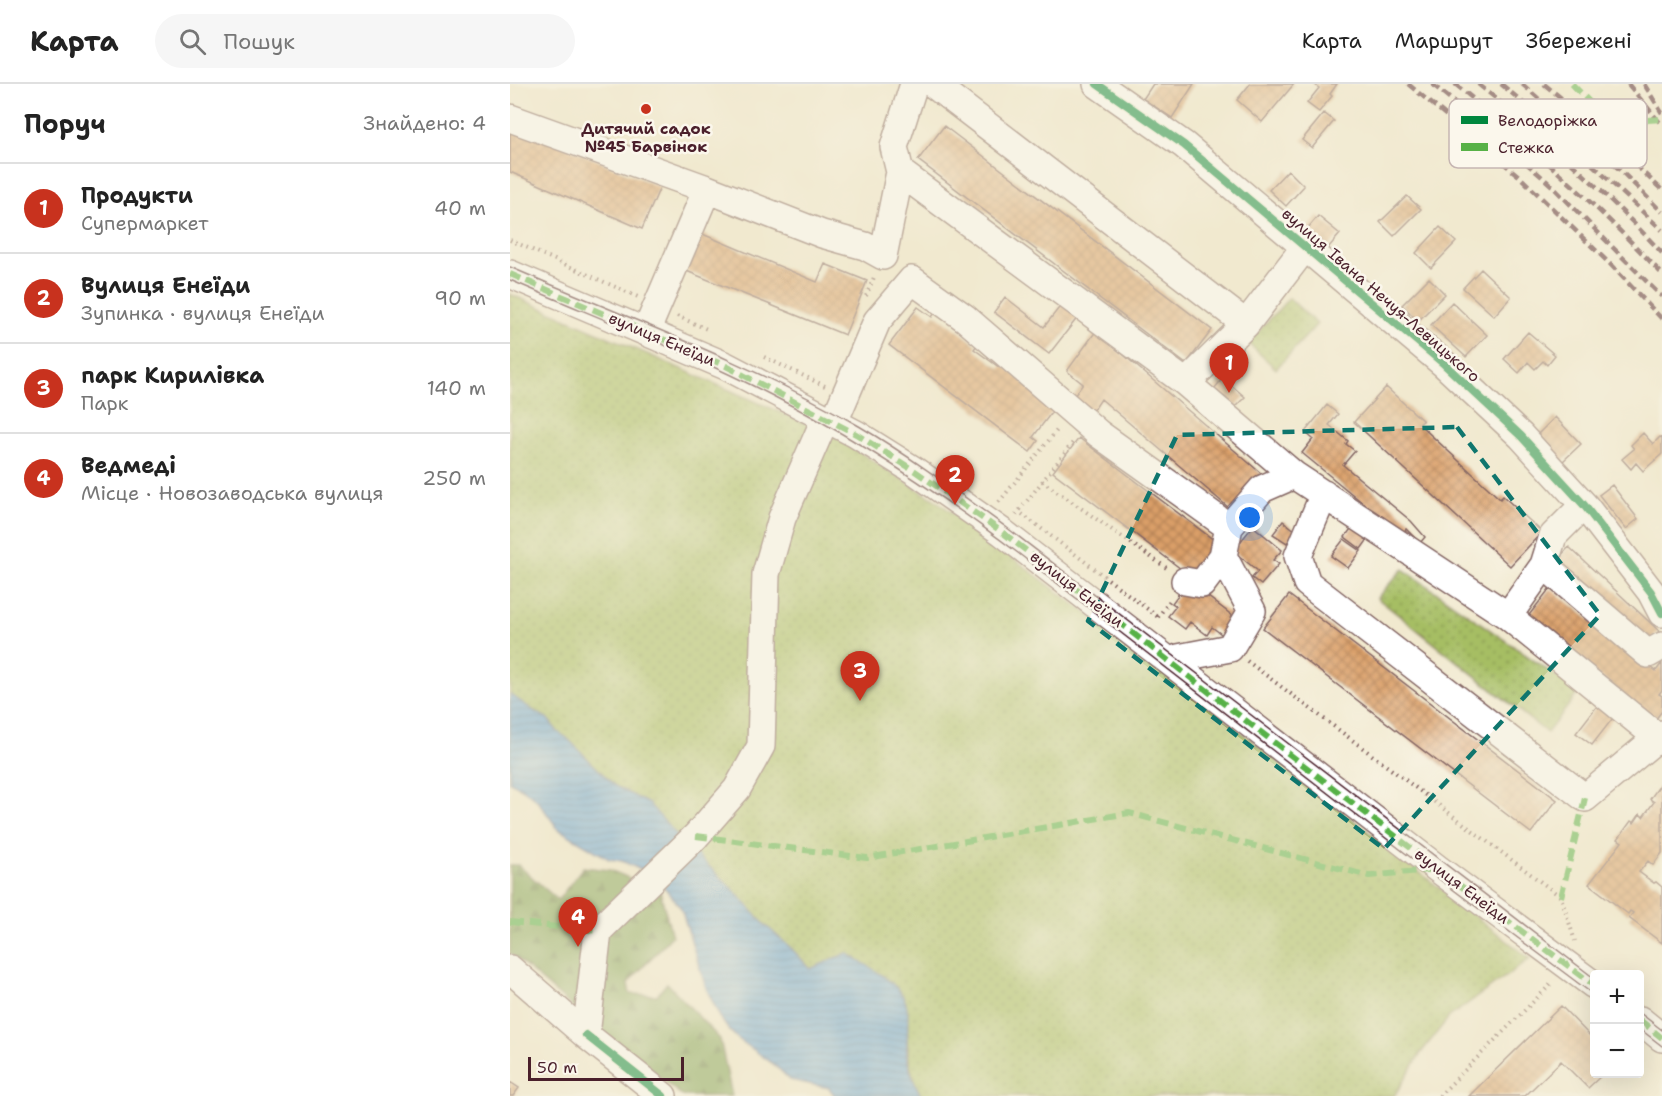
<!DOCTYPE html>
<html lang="uk">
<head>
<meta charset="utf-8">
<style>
  :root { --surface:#fff; --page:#f6f6f6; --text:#222; --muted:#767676; --line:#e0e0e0; --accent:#c8321e }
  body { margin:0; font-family:"Shantell Sans",sans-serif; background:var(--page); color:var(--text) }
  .controls { position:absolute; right:18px; bottom:18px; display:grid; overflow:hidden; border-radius:6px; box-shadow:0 6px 24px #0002 }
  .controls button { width:54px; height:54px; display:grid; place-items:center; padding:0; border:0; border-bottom:2px solid var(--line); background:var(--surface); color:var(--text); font:30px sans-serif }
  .scale { position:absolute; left:18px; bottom:15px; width:156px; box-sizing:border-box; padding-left:6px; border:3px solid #4a1f2b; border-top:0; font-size:16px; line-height:21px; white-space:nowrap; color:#4a1f2b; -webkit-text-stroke:4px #fbf7ec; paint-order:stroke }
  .you { position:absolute; left:740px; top:434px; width:21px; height:21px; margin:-15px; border:4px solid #fff; border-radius:50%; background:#1a73e8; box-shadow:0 0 0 9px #1a73e833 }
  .badge { display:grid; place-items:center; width:39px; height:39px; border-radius:50%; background:var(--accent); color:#fff; font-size:20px; font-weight:700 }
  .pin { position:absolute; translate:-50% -50px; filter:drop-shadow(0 2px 3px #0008) }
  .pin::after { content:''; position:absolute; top:32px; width:21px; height:18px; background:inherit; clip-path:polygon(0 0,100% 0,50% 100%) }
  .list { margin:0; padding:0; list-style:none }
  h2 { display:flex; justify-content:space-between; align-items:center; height:78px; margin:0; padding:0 24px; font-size:26px }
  h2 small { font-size:20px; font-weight:400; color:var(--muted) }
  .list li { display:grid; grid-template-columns:39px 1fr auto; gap:18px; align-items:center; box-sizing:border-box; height:90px; padding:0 24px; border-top:2px solid var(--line) }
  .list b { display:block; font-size:22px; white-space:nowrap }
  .list p { margin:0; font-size:20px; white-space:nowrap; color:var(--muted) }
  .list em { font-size:20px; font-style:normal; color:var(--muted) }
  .icon { flex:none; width:33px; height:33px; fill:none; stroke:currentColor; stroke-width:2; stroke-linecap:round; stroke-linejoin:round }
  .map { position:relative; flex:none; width:1152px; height:1012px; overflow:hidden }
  header { display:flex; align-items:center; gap:36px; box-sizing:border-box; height:84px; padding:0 30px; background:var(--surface); border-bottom:2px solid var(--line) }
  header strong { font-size:28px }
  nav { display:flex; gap:33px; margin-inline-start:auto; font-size:21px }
  .search { width:420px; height:54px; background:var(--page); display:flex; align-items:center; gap:15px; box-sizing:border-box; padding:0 21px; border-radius:33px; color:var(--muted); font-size:22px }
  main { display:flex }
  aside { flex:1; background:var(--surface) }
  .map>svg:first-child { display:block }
  .forest { fill:url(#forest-firs); stroke:#676242; stroke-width:1.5 }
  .park { fill:url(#park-dots); stroke:#786e48; stroke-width:1.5 }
  .water { fill:url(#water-rules); stroke:#586282; stroke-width:1.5 }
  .building { fill:url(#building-cross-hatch) }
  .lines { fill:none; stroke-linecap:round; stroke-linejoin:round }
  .minor-casing { stroke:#846664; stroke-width:30 }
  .path { stroke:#846664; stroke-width:4; stroke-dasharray:1.5 4.5; stroke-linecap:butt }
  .minor { stroke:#fff; stroke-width:27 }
  .tram { stroke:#4a1f2b; stroke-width:1.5 }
  .rail { stroke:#4a1f2b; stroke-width:4.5; stroke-dasharray:9 4.5; stroke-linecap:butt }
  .quiet { stroke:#57b146; stroke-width:6; stroke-dasharray:12 6; stroke-linecap:butt }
  .cycleway-casing { stroke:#fbf7ec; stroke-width:11 }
  .cycleway { stroke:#00873e; stroke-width:8 }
  .marked { fill:none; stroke:#0f766e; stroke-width:4.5; stroke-dasharray:12 8; stroke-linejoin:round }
  .poi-dot { fill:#c8321e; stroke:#fbf7ec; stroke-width:2 }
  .labels { text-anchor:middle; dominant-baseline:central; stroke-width:5; stroke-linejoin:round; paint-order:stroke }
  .poi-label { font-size:16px; font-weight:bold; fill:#4a1f2b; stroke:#fbf7ec }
  .street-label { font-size:16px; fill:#4a1f2b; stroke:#fbf7ec }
  .key { fill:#fbf7ec; stroke:#c6b6b2; stroke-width:1.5 }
  .key-label { font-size:16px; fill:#4a1f2b }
</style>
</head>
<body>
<header>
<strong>Карта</strong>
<div class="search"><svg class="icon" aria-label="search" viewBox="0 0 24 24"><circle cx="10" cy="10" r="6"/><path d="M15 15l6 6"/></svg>Пошук</div>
<nav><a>Карта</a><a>Маршрут</a><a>Збережені</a></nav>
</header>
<main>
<aside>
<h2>Поруч<small>Знайдено: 4</small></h2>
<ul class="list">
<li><span class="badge">1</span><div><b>Продукти</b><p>Супермаркет</p></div><em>40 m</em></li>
<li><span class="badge">2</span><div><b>Вулиця Енеїди</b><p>Зупинка · вулиця Енеїди</p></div><em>90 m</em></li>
<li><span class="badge">3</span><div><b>парк Кирилівка</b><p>Парк</p></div><em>140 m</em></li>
<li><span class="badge">4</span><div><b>Ведмеді</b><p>Місце · Новозаводська вулиця</p></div><em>250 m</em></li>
</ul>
</aside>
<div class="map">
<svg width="1152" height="1012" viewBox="0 0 1152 1012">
  <defs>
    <pattern id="forest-firs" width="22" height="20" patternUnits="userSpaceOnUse" patternTransform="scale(1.5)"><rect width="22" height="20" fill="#84a55a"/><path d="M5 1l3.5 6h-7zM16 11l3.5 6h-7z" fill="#6e864b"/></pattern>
    <pattern id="park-dots" width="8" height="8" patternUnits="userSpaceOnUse" patternTransform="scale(1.5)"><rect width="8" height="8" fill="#a6be64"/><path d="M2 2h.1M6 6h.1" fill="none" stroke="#899a53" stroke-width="1.8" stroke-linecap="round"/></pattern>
    <pattern id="water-rules" width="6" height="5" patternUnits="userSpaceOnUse" patternTransform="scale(1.5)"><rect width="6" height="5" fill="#67a4d8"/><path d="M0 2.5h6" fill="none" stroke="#5785af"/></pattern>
    <pattern id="building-cross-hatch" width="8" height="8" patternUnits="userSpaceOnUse" patternTransform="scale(1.5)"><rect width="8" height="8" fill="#da9f67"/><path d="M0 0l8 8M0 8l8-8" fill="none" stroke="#b38155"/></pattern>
  </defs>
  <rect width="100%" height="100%" fill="#fbf7ec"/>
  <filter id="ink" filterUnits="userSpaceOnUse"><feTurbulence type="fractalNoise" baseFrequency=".0167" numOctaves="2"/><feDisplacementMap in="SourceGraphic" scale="12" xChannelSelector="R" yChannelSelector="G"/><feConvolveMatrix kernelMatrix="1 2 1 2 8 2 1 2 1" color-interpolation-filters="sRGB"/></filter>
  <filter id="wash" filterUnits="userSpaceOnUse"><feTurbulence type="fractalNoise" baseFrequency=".008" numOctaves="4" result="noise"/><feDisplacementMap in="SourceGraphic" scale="24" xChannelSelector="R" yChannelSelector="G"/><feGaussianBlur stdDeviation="1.35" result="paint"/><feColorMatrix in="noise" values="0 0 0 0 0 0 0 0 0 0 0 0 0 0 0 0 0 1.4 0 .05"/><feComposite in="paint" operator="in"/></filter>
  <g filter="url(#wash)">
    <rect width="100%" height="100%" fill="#f1e9cf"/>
    <path class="forest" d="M0 781H8L48 816 73 783 100 786 150 807 162 852 118 899 120 910 147 911 157 899 210 955 222 1012H173L82 940 0 869Z"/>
    <path class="park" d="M0 210 320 350 424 415 643 579 1020 875 939 933 911 969 884 1012H411C394 978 398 954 396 918L337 869 301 885 282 865 254 840 222 804 172 757 139 720 105 702 57 654 48 648 37 634 27 629 0 610Z
      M779 214 807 240 766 285 738 259Z
      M893 485 1069 608 1037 649 867 514Z"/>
    <path class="water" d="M0 610 27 629 37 634 48 648 57 654 105 702 139 720 172 757 222 804 254 840 282 865 300 885 337 869C353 879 379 893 390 908 404 925 395 952 397 972 399 987 405 999 411 1012H325L319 1004 280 996 266 982 227 954 218 945 211 935 196 904 171 824 155 804 129 785 112 777 99 775 48 745 28 717 12 704 0 698Z"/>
    <g id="blocks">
      <path class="building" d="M643 0H684L662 34 633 15Z
        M740 0H784L752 38 727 16Z
        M804 0H827L820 10 822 12 809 28 797 19 809 4Z
        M814 29 824 37 802 64 792 56Z
        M0 39 150 103 132 145 0 88Z
        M434 42 702 246 676 280 408 76Z
        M778 86 794 102 776 122 759 106Z
        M897 112 911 125 884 152 870 138Z
        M808 132 830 150 818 164 797 145Z
        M930 143 946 158 921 184 906 169Z
        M190 149 307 198 315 180 357 197 335 251 174 186Z
        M971 185 1001 213 984 232 953 204Z
        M919 194 935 210 908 237 892 221Z
        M495 213 534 243 552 220 568 233 539 270 484 228Z
        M942 218 977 251 956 273 921 241Z
        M408 223 422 233 425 229 467 261 464 265 490 284 493 280 544 325 523 353 528 357 520 368 379 261Z
        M586 247 753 391 725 429 591 315 581 330 562 315 573 300 557 287Z
        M1018 248 1045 271 1037 281 1033 277 1025 285 1018 278 1009 289 994 275Z
        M713 294 735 313 725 323 704 305Z
        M876 303 913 337 909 340 990 415 993 412 1032 448 1000 482 844 338Z
        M817 321 828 330 819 341 838 357 836 360 845 367 833 381 901 437 915 453 910 459 896 445 892 451 792 369 803 355 795 348Z
        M1045 333 1071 360 1052 378 1026 352Z
        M1133 349 1143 360 1150 353 1152 354V370L1133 387 1126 379 1121 385 1112 375 1124 365 1121 361Z
        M569 354 709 460 683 494 543 388Z
        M1102 401 1128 435 1116 445 1089 411Z
        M848 435 864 447 851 465 835 453Z
        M773 437 786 447 777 459 763 450Z
        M743 442 772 466 763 476 769 480 751 501 742 494 748 487 723 467Z
        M834 455 851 467 838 484 821 472Z
        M1059 463 1149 547 1136 562 1045 478Z
        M674 503 689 506 728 536 715 553 702 543 697 551 680 538 675 545 658 532 666 522 662 519Z
        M1040 504 1146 587 1152 579V606L1149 610 1152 612V627L1145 636 1016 535Z
        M779 511 1047 716 1021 749 753 544Z
        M1087 622 1103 634 1082 661 1066 649Z
        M1152 698V769L1143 781 1138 777 1129 788 1144 799 1146 798 1152 803V859L1119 834 1123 829 1120 827 1118 830 1079 800 1112 758 1108 755 1121 737 1124 739 1130 730 1133 733 1144 718 1140 715Z
        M1051 922 1084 956V990H1093L1078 1004 1051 977 1015 1012H959Z
        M0 998 9 1004 3 1012H0Z"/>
    </g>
  </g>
  <g filter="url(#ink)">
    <use href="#blocks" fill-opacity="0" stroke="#846664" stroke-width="1.5"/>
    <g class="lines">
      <defs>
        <path id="minor" d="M404 0 384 63 390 88 676 299 736 240 423 0
          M587 0 674 61 934 280 1011 352 1074 421 1141 508 1152 529
          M0 34 197 105
          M0 190 216 282 346 350 405 387 492 448 928 785 1084 901
          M736 240 795 163
          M136 248 197 105 312 150 355 162 373 172 390 88
          M676 299 784 391 752 405 719 443
          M324 338 367 237 402 196 455 234 589 350 719 443 713 472 692 500 675 497
          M784 391 998 532 1034 481 1043 452 1074 421
          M814 410 788 472 797 499 1075 714 1152 650
          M1034 481 1138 570 1152 562
          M998 532 1152 657
          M663 580 668 574 720 564 742 527 713 472
          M0 885 76 951 153 1012
          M1130 936 1152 954
          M76 951 88 847 186 752 227 705 251 662 256 490 272 434 316 333"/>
      </defs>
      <use href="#minor" class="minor-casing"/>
      <path class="path" d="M0 156 128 213
        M356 212 365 191
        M167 232 199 246
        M254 273 315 302
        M532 397 658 485
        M489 418 548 345
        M512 430 648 533
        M506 431 564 357
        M648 533 661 515
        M737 577 1051 813 1065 857
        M929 1012 1043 898"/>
      <use href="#minor" class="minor"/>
      <path class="tram" d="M0 183C117 234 239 278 349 342 400 372 448 408 496 443L1084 894
        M0 196C88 234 178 268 263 312 350 356 430 410 508 469L917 786 1084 911
        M1130 929 1152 946
        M1130 945 1152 962"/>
      <path class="rail" d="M898 0 1009 92 1100 180 1152 235
        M922 0 981 48 1040 100 1152 213
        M945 0C1018 59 1088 122 1152 190
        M968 0C1033 52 1096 108 1152 169
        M991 0 1050 50 1152 146
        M1012 0 1109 85 1152 128
        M1034 0 1071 30 1152 106
        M1118 0 1152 41
        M1134 0 1152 29"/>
      <path class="quiet" d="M1062 0 1093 32 1108 38 1152 35
        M0 190 216 282 346 350 405 387 492 448 928 785 1084 901
        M186 752 357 774 619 729 859 792 928 785
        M1051 813 1075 714
        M0 838 88 847
        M1130 936 1152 954"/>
      <defs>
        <path id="cycleway" d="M587 0 674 61 934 280 1011 352 1074 421 1141 508 1152 529
          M76 951 153 1012"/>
      </defs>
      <use href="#cycleway" class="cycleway-casing"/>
      <use href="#cycleway" class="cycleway"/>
    </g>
  </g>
  <path d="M0 0H1152V1012H0ZM947 343 1090 531 874 765 578 537 667 351Z" fill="#f1e9cf" fill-opacity=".55" fill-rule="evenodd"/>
  <path class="marked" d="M947 343 1090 531 874 765 578 537 667 351Z"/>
  <circle class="poi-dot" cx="136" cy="25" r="6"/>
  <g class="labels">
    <g class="poi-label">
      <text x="136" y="44">Дитячий садок<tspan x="136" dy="18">№45 Барвінок</tspan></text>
    </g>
    <g class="street-label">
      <text transform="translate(871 211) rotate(41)">вулиця Івана Нечуя-Левицького</text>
      <text transform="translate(152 255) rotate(23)">вулиця Енеїди</text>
      <text transform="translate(567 505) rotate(38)">вулиця Енеїди</text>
      <text transform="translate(952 802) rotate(37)">вулиця Енеїди</text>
    </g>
  </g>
  <rect x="939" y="15" width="198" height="69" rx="9" class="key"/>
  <rect x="951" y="32" width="27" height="8" fill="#00873e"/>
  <rect x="951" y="59" width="27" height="8" fill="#57b146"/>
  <g class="key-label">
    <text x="988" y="42">Велодоріжка</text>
    <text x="988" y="69">Стежка</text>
  </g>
</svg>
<div class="controls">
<button>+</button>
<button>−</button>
</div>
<div class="scale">50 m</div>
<div class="you"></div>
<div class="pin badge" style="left:719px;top:309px">1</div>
<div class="pin badge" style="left:445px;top:421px">2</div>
<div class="pin badge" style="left:350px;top:617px">3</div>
<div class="pin badge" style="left:68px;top:863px">4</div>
</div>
</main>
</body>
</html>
